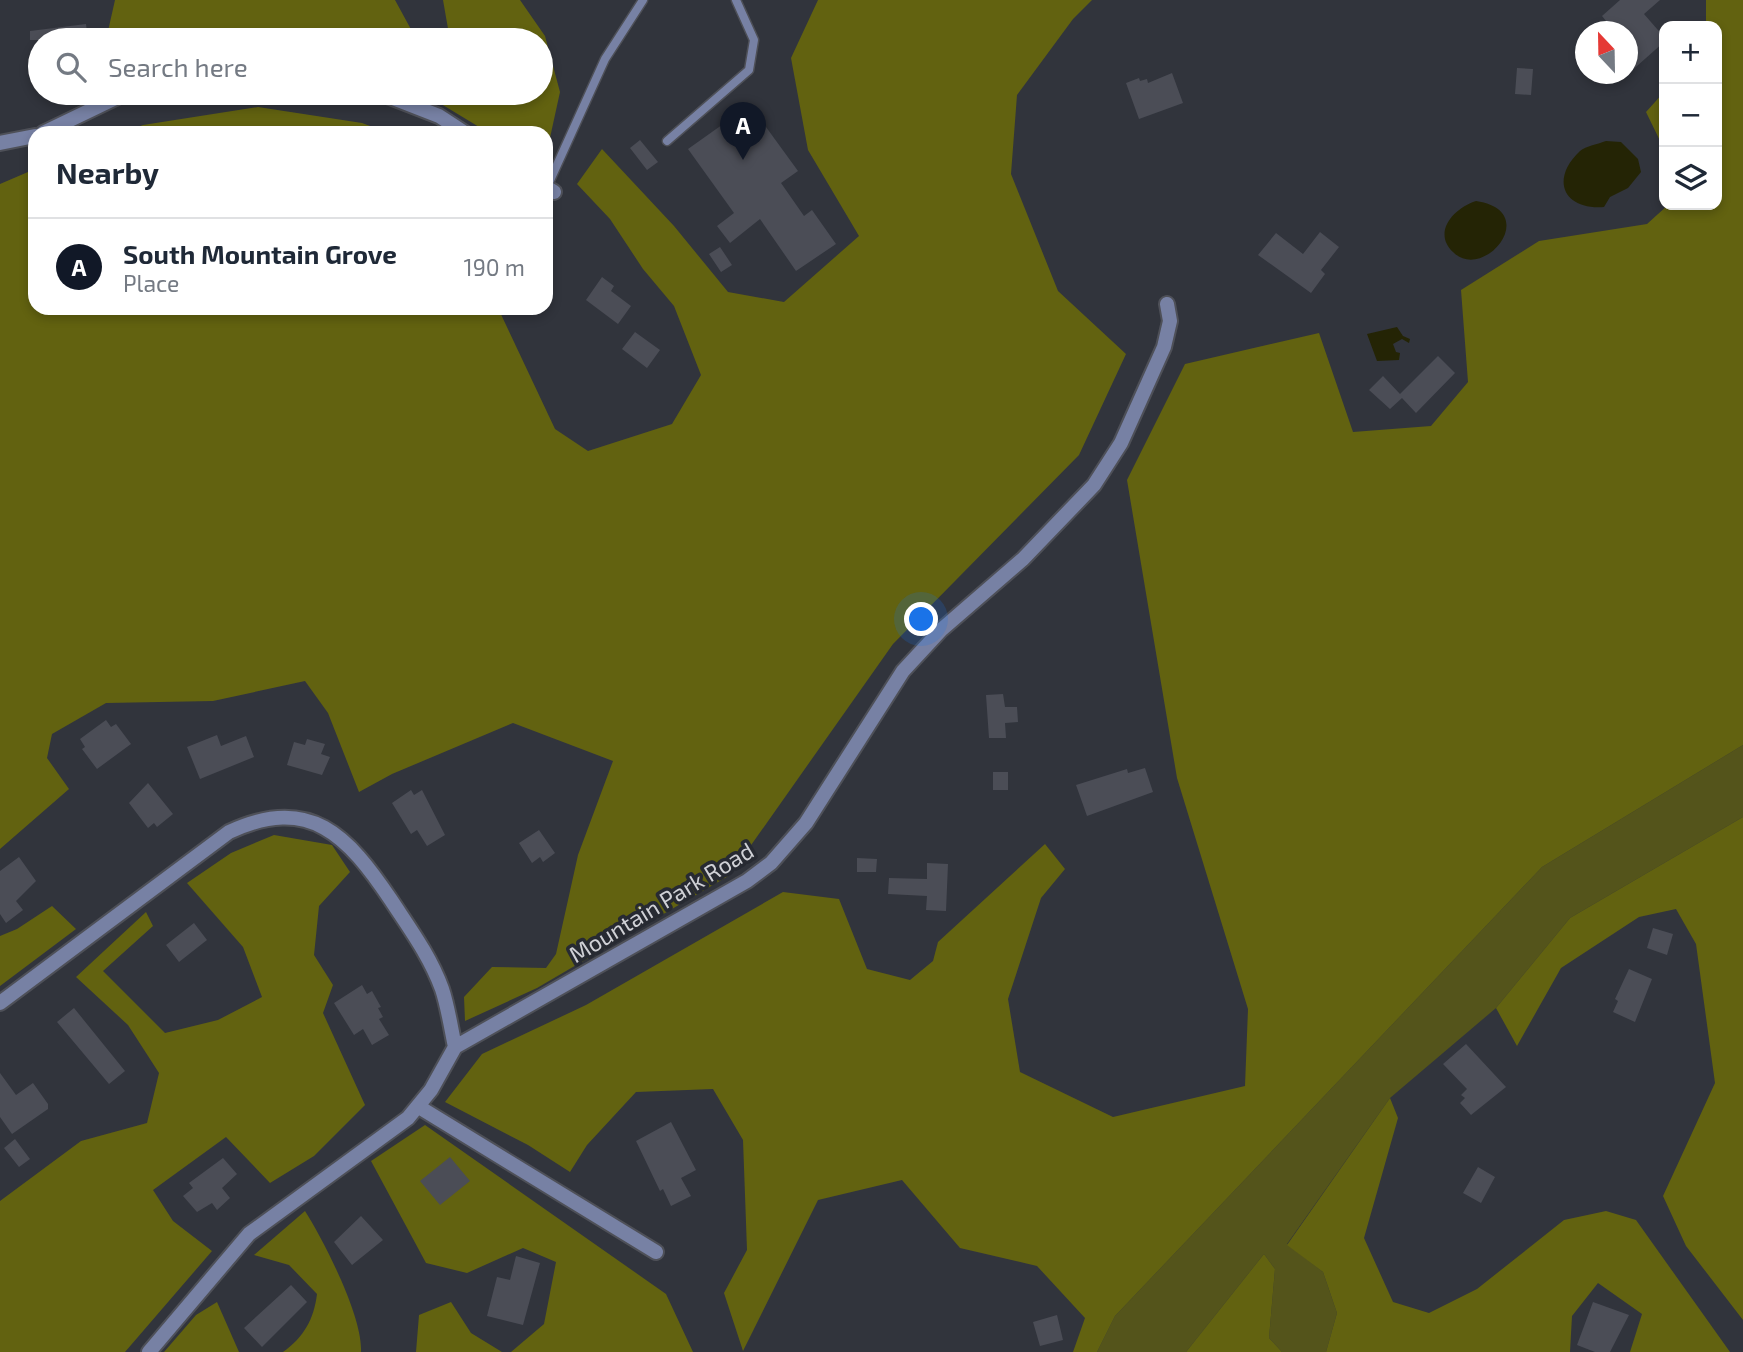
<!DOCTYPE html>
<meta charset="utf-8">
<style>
:root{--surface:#fff;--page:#f2f2f3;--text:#1f2937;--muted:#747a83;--line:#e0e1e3;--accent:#111827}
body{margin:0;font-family:"Exo 2",sans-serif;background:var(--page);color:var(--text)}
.controls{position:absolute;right:21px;top:21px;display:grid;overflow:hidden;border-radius:14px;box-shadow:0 4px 10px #0003}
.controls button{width:63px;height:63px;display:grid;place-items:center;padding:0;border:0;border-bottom:2px solid var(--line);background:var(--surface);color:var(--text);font:35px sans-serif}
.compass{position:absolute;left:1575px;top:21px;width:63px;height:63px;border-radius:50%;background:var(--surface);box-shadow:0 4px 10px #0003;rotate:338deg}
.you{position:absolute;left:922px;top:620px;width:24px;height:24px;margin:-18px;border:5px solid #fff;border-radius:50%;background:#1a73e8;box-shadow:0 0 0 10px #1a73e833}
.badge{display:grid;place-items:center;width:46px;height:46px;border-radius:50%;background:var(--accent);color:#fff;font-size:23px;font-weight:700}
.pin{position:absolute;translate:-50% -58px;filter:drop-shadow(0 2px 4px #0008)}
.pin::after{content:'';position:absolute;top:37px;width:24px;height:21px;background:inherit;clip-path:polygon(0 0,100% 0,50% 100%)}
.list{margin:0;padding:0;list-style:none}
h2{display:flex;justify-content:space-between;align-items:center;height:91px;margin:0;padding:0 28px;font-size:30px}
h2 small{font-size:23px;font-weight:400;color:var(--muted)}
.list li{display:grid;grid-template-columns:46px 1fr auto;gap:21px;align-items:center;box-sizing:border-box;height:98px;padding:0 28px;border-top:2px solid var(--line)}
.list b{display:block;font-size:26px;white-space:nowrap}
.list p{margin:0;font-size:23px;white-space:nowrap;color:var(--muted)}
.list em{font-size:23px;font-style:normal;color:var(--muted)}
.icon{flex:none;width:38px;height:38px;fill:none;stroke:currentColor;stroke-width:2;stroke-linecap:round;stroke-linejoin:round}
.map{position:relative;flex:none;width:1743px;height:1352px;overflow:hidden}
.search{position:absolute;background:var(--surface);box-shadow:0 4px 10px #0003;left:28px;top:28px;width:525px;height:77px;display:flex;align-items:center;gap:18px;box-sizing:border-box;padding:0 24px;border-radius:38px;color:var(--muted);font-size:26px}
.panel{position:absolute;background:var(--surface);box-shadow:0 4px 10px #0003;left:28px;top:126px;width:525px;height:189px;border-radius:21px}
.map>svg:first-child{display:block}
.green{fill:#54541b}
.forest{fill:#626210}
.water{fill:#242405}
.building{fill:#4b4d56}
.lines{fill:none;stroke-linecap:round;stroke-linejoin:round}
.lane-casing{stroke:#4e5058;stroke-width:11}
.street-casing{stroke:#4e5058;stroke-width:18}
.lane{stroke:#7781a4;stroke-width:8}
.street{stroke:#7781a4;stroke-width:14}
.labels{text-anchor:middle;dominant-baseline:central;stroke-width:7;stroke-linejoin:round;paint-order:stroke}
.street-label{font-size:23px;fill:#d0d1d6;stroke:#272a32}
</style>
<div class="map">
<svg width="1743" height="1352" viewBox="0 0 1743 1352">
<rect width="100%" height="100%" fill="#31343c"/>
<path class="green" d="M1743 745V817L1570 918 1496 1008 1390 1098 1287 1244 1323 1272 1337 1313 1326 1352H1282L1269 1338 1275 1269 1264 1254 1186 1352H1097L1115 1316 1542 867Z"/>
<path class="forest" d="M115 0H395L413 33 406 40H106Z
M443 0H520L545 36 560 92 546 156V133H489L423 93H541V40H450Z
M818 0H1092L1073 19 1017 95 1011 174 1058 291 1126 354 1079 455 893 644 730 875 537 988 465 1021 464 997 492 967 546 968 556 954 578 855 613 761 513 723 392 774 359 792 328 713 305 681 213 701 106 703 52 734 47 758 69 789 0 849V184L35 169V308H498L555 429 588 451 672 424 701 375 674 306 643 269 610 219 577 184 602 149 674 226 728 292 784 302 859 236 808 150 791 58Z
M1706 0H1743V745L1542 867 1115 1316 1097 1352H1073L1085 1318 1037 1266 960 1248 902 1180 818 1200 743 1351 724 1293 747 1250 743 1140 713 1089 636 1092 587 1145 570 1172 528 1145 445 1102 482 1054 586 1005 783 892 839 899 867 969 910 980 933 961 938 942 1045 844 1065 869 1041 898 1008 999 1020 1072 1113 1117 1245 1086 1248 1009 1177 778 1127 480 1185 364 1319 333 1353 432 1431 426 1468 382 1461 290 1539 241 1647 224 1668 205H1717V26H1706Z
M1664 92V149L1646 112Z
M258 107 362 123 389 133H122L143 125Z
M1743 817V1320L1686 1246 1663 1196 1715 1083 1696 944 1676 909 1639 917 1561 968 1517 1046 1496 1008 1570 918Z
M274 835 332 845 350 872 319 906 314 955 333 985 323 1013 365 1105 314 1156 270 1183 226 1137 153 1190 173 1221 212 1251 125 1352H0V1201L81 1141 147 1123 159 1073 128 1025 76 977 146 912 153 926 103 971 165 1033 218 1020 262 997 243 947 187 883 231 853Z
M52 906 76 929 0 986V936L17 929Z
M1390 1098 1398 1118 1364 1238 1393 1302 1429 1313 1477 1289 1564 1220 1606 1211 1636 1220 1730 1352H1630L1642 1314 1598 1283 1572 1316 1570 1352H1326L1337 1313 1323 1272 1287 1245Z
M425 1125 666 1294 693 1352H511L544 1324 556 1262 523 1248 467 1273 426 1263 371 1161Z
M305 1211C324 1241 363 1317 361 1352H283C304 1337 314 1319 317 1294L289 1265 254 1255Z
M1264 1254 1275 1269 1269 1338 1282 1352H1186Z
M217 1302 239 1352H164L196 1315Z
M451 1302 471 1333 502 1352H416L419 1315Z"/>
<path class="water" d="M1606 141 1621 142 1638 159 1641 172 1628 188 1610 197 1604 207C1563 210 1550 179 1580 151 1586 146 1598 144 1606 141Z
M1476 201C1543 211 1483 283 1453 252 1432 232 1454 208 1476 201Z
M1397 327 1403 336 1410 339 1409 343 1402 339 1393 344 1396 352 1400 353 1399 360 1377 361 1367 334Z"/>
<path class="building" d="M1620 0H1660L1644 14 1664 37V42L1628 74V32H1615L1602 16Z
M86 24 88 40H30V31Z
M1517 68 1533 69 1531 95 1515 94Z
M1172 73 1183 103 1139 119 1126 83 1139 78 1140 81 1147 79 1148 83Z
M750 105 798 171 781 183 804 216 812 210 836 244 796 271 760 219 730 243 717 226 734 213 688 149Z
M640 140 658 162 647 170 630 148Z
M1320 232 1339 247 1321 270 1325 274 1311 293 1258 255 1276 233 1303 254Z
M720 247 732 265 721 272 709 254Z
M602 277 614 286 611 291 631 306 618 324 586 300Z
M635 332 660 350 647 368 622 349Z
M1438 356 1455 373 1416 413 1402 398 1390 409 1369 390 1383 376 1400 394Z
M1003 694 1005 707H1017L1018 722 1005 723 1006 738H989L986 695Z
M106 720 111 727 116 724 131 744 97 769 82 749 85 747 80 739Z
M217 735 221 746 246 736 254 757 200 779 187 747Z
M307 739 325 744 321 754 330 757 322 775 287 765 294 742 305 745Z
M1145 768 1153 792 1087 816 1076 785 1127 769 1128 773Z
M993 772H1008V790H993Z
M148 783 173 814 157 827 154 823 148 828 129 803Z
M411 790 414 795 422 790 445 835 427 846 417 830 411 834 392 803Z
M539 830 555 853 543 862 540 857 532 863 519 843Z
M19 857 36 881 16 901 23 910 6 923 0 914V871Z
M857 858 877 859 876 872H857Z
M927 863 948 864 946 911 926 910 927 896 888 894 889 878 927 879Z
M194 923 207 940 179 962 166 945Z
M1653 928 1673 934 1667 955 1647 948Z
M1629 969 1652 979 1635 1022 1613 1012 1618 1001 1615 999Z
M362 985 367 994 372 991 381 1007 378 1008 383 1017 379 1019 389 1035 372 1045 363 1029 354 1035 334 1003Z
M74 1008 125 1071 109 1084 57 1022Z
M1466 1044 1506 1087 1471 1115 1460 1103 1465 1098 1461 1095 1467 1089 1443 1064Z
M0 1073 16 1095 33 1083 48 1104V1109L12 1134 0 1117Z
M671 1122 696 1170 681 1178 691 1196 671 1206 663 1189 660 1191 636 1141Z
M15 1139 30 1159 19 1167 4 1148Z
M450 1157 470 1181 440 1205 420 1181Z
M223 1158 237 1174 222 1188 230 1198 217 1210 212 1203 197 1212 183 1196 193 1188 189 1183Z
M1478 1167 1495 1177 1481 1203 1463 1193Z
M361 1216 383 1240 352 1265 334 1242Z
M516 1256 540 1263 523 1325 487 1316 497 1277 510 1280Z
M291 1285 307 1302 262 1347 244 1328Z
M1593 1302 1629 1315 1610 1352H1595L1577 1345Z
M1057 1315 1063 1340 1040 1346 1033 1322Z"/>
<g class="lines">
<defs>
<path id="lane" d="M667 141 749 70 754 40 736 0
M547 187 605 59 643 0"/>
<path id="street" d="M380 93 439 116 465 133
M43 133 126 93
M0 143 35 136
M546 187 554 192
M0 1003 229 832C310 794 348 836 391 900 410 929 430 956 442 989 448 1007 451 1028 455 1047
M419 1107 656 1252
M149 1352 249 1234 408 1118 431 1090 455 1047 747 881 771 863 806 823 903 671 941 630 1023 559 1094 485 1121 443 1164 347 1170 321 1167 304"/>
</defs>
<use href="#lane" class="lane-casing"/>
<use href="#street" class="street-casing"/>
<use href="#lane" class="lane"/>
<use href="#street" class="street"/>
</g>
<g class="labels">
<g class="street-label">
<text transform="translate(661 902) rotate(-31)">Mountain Park Road</text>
</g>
</g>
</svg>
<div class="controls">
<button>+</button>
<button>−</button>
<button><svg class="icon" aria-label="layers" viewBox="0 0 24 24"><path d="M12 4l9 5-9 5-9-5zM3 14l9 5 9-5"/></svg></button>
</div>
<svg class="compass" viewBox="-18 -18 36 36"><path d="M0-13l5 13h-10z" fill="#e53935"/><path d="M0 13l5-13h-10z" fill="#747a83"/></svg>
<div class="you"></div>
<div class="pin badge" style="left:743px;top:160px">A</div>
<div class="search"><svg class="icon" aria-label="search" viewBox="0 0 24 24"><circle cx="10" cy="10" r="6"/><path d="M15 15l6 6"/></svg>Search here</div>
<section class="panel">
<h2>Nearby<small></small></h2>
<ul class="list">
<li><span class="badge">A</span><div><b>South Mountain Grove</b><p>Place</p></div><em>190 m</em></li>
</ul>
</section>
</div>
